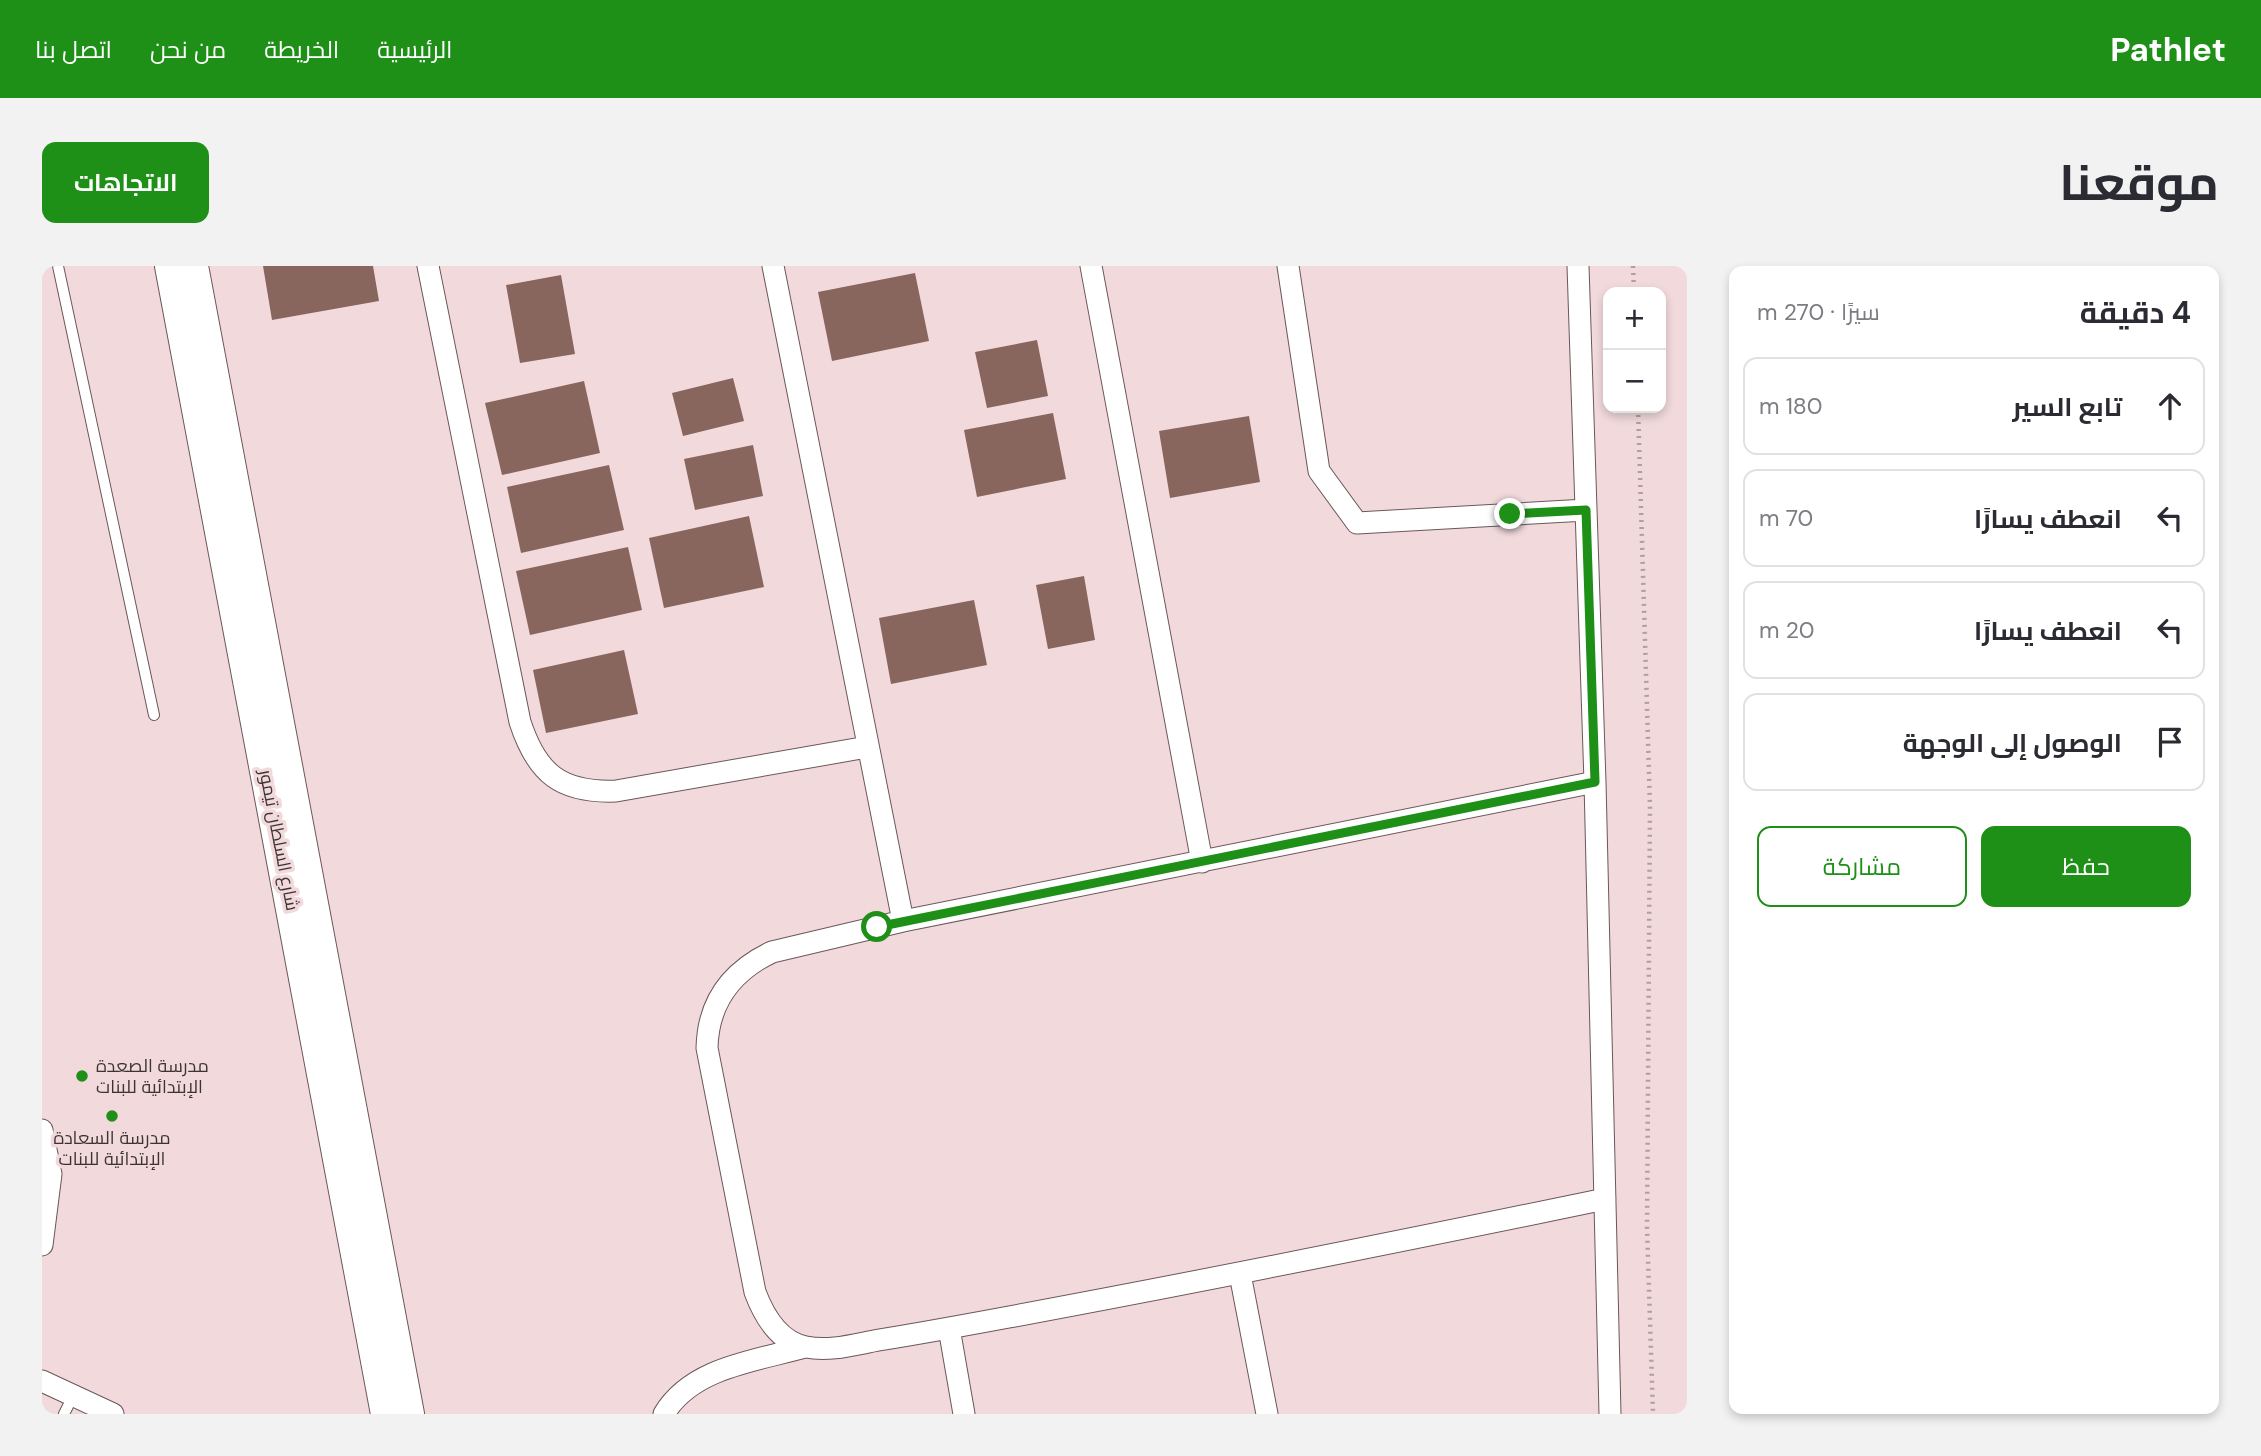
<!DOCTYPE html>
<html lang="ar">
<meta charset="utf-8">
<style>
:root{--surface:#fff;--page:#f2f2f3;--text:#2b2b33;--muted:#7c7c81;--line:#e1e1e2;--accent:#1e8f17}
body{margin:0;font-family:"DM Sans",Cairo,sans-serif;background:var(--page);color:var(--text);direction:rtl}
.controls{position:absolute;right:21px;top:21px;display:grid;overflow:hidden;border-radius:14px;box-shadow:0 4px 10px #0003}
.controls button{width:63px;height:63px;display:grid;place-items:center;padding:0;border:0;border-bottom:2px solid var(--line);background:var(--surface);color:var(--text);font:35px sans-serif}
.stop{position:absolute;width:21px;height:21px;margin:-16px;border:5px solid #1e8f17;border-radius:50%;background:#fff}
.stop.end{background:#1e8f17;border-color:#fff;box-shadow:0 2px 7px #0008}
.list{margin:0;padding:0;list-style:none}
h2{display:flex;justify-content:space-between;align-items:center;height:91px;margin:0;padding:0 28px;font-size:30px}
h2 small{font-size:23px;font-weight:400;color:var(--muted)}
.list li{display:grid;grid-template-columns:46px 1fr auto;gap:21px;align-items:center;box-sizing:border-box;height:98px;margin:0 14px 14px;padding:0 14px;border:2px solid var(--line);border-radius:14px}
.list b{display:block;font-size:26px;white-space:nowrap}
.list em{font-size:23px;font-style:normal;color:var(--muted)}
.actions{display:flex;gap:14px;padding:21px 28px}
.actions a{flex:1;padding:16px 0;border:2px solid var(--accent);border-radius:14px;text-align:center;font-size:24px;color:var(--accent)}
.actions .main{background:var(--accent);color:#fff}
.icon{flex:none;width:38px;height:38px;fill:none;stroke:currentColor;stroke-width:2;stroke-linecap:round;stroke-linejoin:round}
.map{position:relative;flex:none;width:1645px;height:1148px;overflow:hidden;direction:ltr;border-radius:14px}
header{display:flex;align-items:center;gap:42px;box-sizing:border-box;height:98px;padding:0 35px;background:var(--accent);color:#fff}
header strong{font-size:33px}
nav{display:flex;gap:38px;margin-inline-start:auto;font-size:24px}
.intro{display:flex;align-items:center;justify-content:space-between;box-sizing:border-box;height:168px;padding:0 42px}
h1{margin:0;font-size:49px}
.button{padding:18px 32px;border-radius:14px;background:var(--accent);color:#fff;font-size:24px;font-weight:700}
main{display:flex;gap:42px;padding:0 42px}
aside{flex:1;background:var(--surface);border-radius:14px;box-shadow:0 4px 10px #0003}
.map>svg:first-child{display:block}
.building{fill:#89665d}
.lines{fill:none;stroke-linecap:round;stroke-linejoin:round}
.lane-casing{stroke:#6c575a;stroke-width:12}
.street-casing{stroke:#6c575a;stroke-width:23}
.secondary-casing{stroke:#6c575a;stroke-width:32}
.path{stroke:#b19ea0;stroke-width:4.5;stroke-dasharray:2 5;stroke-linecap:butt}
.lane{stroke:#fff;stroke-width:10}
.street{stroke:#fff;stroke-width:21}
.secondary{stroke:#fff;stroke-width:30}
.route{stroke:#1e8f17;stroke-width:9}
.poi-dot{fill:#1e8f17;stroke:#f1d9dc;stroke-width:2.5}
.labels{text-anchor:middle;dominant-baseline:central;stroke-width:7;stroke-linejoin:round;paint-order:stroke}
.street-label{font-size:18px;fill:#3c3334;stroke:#f1d9dc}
.poi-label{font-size:18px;fill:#3c3334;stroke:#f1d9dc;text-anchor:start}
</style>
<header>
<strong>Pathlet</strong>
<nav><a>الرئيسية</a><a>الخريطة</a><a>من نحن</a><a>اتصل بنا</a></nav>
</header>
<div class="intro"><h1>موقعنا</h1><a class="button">الاتجاهات</a></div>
<main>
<aside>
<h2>4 دقيقة<small>سيرًا · 270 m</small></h2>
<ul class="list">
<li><svg class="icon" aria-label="ahead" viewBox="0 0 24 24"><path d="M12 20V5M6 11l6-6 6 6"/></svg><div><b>تابع السير</b></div><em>180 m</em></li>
<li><svg class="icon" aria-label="left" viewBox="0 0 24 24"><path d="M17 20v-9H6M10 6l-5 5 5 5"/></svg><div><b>انعطف يسارًا</b></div><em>70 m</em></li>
<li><svg class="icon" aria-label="left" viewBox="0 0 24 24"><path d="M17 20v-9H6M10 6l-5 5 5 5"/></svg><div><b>انعطف يسارًا</b></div><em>20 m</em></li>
<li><svg class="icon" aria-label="arrive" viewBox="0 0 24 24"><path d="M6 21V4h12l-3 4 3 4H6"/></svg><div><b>الوصول إلى الوجهة</b></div></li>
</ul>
<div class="actions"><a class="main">حفظ</a><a>مشاركة</a></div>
</aside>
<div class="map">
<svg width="1645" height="1148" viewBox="0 0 1645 1148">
<rect width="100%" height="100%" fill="#f1d9dc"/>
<path class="building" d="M221 0H331L337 35 230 54Z
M873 7 887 75 790 95 776 26Z
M519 9 533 88 478 97 464 19Z
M995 74 1006 130 945 142 933 86Z
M691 112 702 155 641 170 630 127Z
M542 115 558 187 460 209 443 137Z
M1011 147 1024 213 935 231 922 164Z
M1207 150 1218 216 1128 232 1117 165Z
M711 179 721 230 653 244 642 193Z
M567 199 582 264 479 287 465 221Z
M707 250 722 321 622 342 607 272Z
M586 281 600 344 488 369 474 305Z
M1042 310 1053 374 1006 383 994 319Z
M932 334 945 399 849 418 837 352Z
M582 384 596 448 504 467 491 404Z"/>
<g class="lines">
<defs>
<path id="lane" d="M16 0 112 449
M22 1148 31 1130"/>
<path id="street" d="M386 0 478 456C495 508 519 527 574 525L825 481
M731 0 861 655
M1049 0 1160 596
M1246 0 1277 205 1315 257 1544 244
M1536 0 1553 516 1568 1148
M1553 516 861 655 730 686C690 705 666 736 665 782L713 1026C722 1050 737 1076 764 1081 788 1086 814 1078 837 1074 881 1067 924 1059 967 1051 1166 1014 1365 974 1563 933
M0 864 9 908 0 979
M1198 1008 1225 1148
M907 1062 922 1148
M0 1115 71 1148
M622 1148C650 1101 714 1095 763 1081"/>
<path id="secondary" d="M128 0 344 1148
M151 0 367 1148"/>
</defs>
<use href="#lane" class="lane-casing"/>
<use href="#street" class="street-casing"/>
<use href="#secondary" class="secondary-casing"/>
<path class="path" d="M1591 0 1592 26
M1596 142 1608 540 1605 961 1611 1148"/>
<use href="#lane" class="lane"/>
<use href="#street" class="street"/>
<use href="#secondary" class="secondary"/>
</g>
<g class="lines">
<path class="route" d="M835 661 1553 516 1544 244 1468 248"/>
</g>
<g class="poi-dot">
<circle cx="40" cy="810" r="7"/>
<circle cx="70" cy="850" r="7"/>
</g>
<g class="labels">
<g class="street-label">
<text transform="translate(237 574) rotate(79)">شارع السلطان تيمور</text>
</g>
<g class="poi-label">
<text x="54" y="800">مدرسة الصعدة<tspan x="54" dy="21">الإبتدائية للبنات</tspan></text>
<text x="70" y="872" text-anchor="middle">مدرسة السعادة<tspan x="70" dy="21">الإبتدائية للبنات</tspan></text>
</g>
</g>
</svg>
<div class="controls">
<button>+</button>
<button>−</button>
</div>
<div class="stop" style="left:835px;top:661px"></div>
<div class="stop end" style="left:1468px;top:248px"></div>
</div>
</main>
